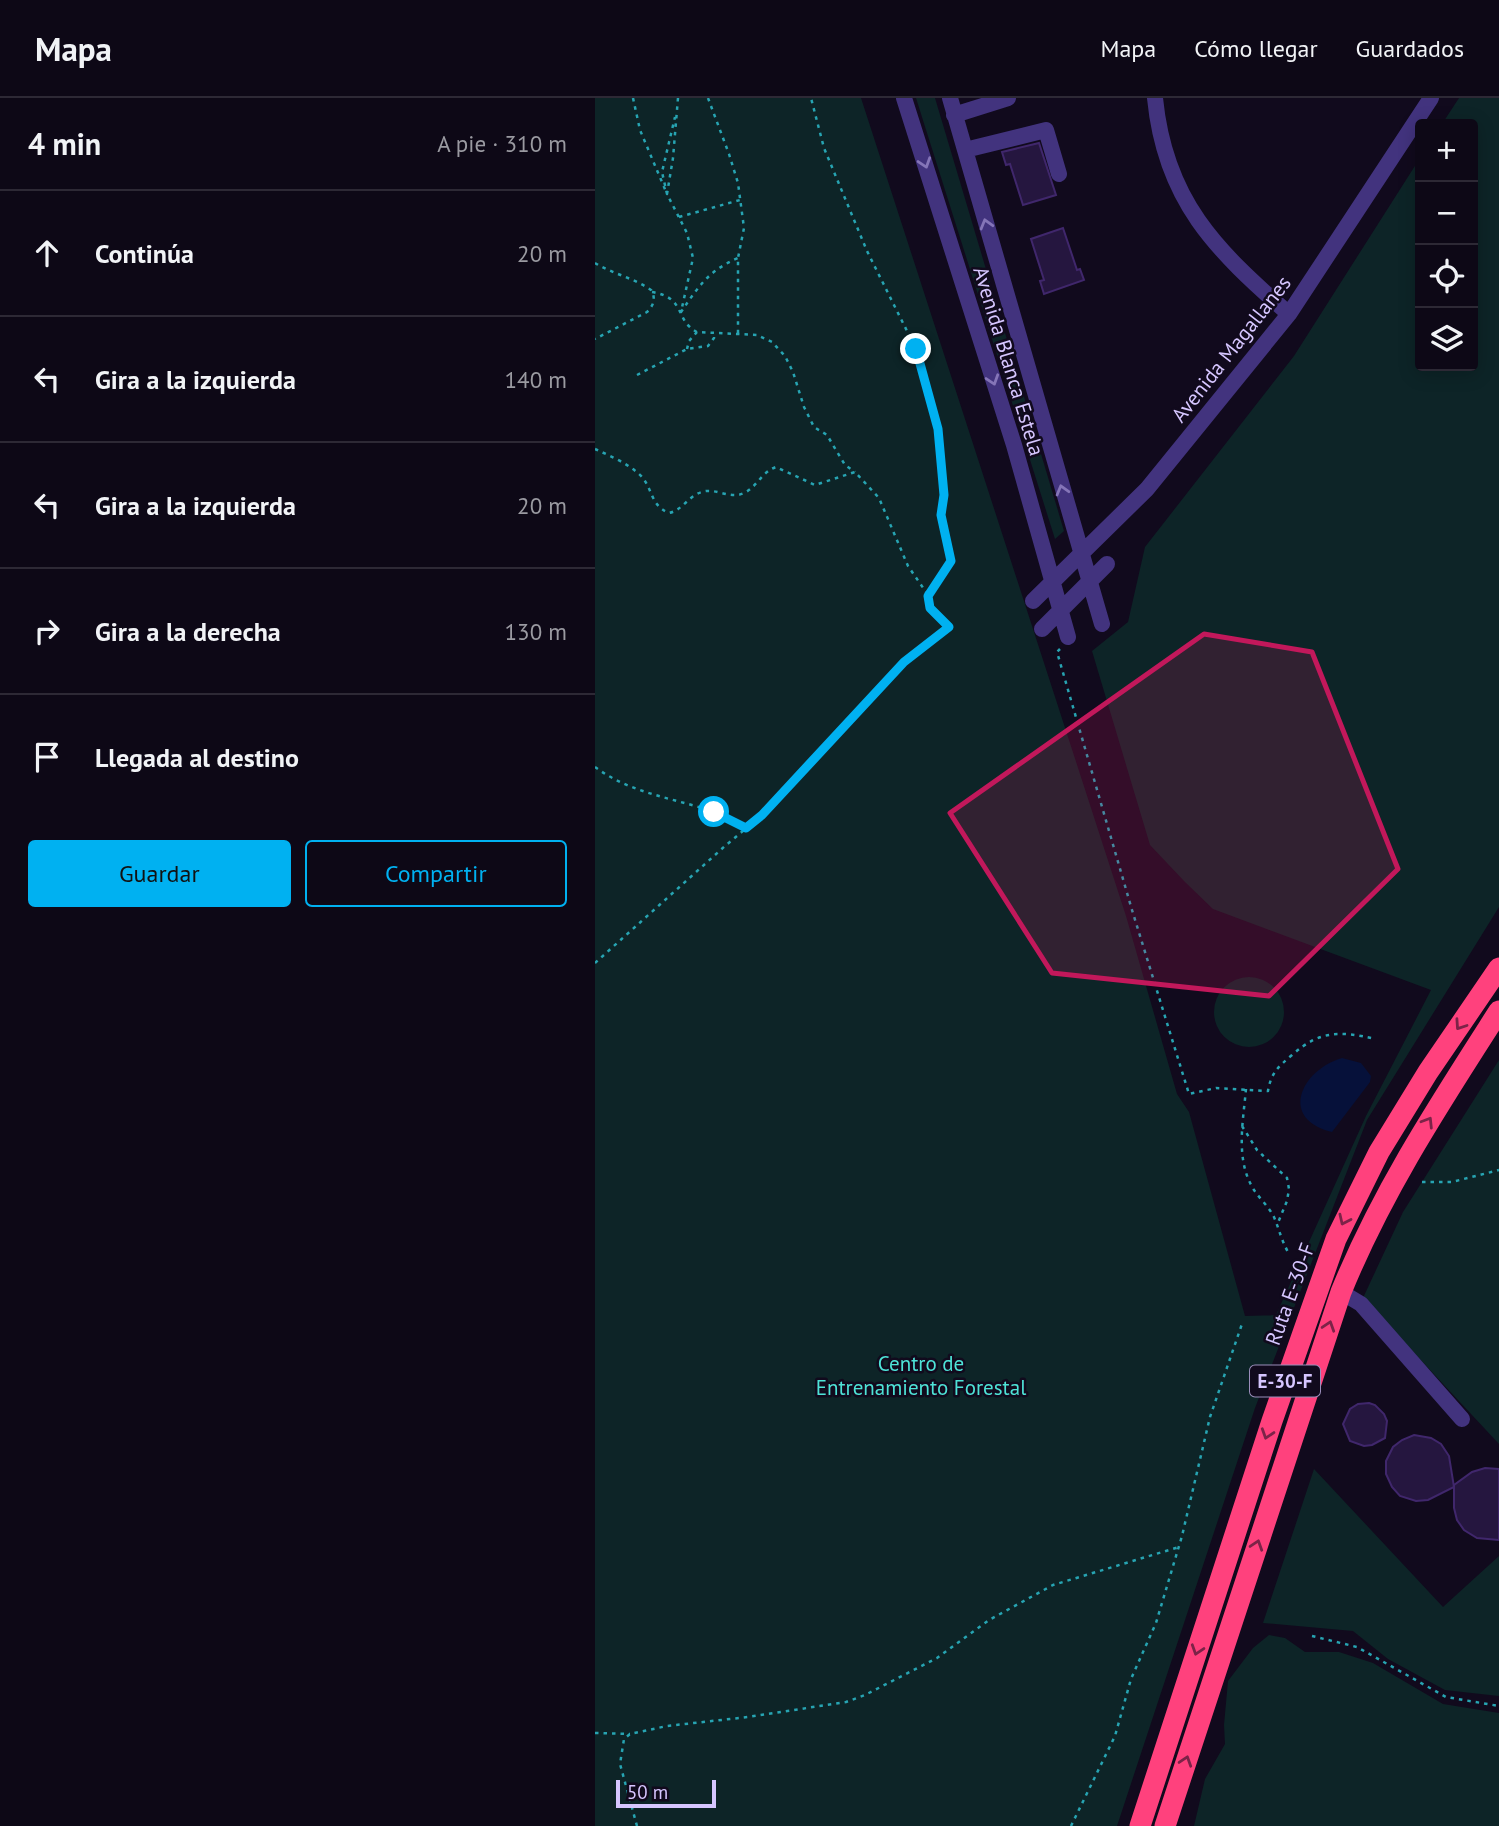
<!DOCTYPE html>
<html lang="es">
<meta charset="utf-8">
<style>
:root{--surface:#0d0816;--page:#16111f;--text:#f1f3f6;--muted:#9a9aa1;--line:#2d2935;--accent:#00b1f1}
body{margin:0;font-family:"PT Sans",sans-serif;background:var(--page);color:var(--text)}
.controls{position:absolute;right:21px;top:21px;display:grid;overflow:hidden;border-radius:7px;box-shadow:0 4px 18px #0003}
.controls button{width:63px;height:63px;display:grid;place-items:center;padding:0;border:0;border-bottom:2px solid var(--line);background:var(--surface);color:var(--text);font:35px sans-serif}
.scale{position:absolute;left:21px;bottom:18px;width:100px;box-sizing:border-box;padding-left:7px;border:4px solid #d6c6ff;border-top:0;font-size:19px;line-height:24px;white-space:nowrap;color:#d6c6ff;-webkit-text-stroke:5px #110a1d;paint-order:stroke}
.stop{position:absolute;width:21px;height:21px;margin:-16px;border:5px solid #00b1f1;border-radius:50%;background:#fff}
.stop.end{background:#00b1f1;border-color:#fff;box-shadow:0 2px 7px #0008}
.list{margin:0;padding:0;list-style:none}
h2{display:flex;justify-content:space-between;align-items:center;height:91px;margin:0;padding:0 28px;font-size:30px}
h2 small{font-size:23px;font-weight:400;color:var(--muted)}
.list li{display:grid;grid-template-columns:46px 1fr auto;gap:21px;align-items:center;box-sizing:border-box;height:126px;padding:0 28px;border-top:2px solid var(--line)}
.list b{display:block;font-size:26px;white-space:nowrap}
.list em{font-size:23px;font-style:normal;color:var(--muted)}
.actions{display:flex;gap:14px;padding:21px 28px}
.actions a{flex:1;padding:16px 0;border:2px solid var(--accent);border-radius:7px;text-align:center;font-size:24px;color:var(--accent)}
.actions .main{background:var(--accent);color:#111}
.icon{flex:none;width:38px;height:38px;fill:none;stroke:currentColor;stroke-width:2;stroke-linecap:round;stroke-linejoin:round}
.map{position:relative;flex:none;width:904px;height:1728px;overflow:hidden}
header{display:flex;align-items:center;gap:42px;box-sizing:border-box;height:98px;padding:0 35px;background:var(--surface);border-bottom:2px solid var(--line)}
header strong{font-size:33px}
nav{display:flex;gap:38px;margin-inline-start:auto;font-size:24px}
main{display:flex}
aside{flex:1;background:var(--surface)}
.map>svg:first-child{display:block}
.green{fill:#0d2427}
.water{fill:#06113a}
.building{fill:#25163f;stroke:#40276c;stroke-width:2}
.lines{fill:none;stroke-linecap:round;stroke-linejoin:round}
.path{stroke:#27a4b2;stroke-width:2.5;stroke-dasharray:3.5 5;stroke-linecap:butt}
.minor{stroke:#42337e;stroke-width:16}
.highway{stroke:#ff417d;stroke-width:21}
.oneway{stroke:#8575b8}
.oneway2{stroke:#7c2348}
.route{stroke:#00b1f1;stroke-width:9}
.marked{fill:#c2185b;fill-opacity:0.2;stroke:#c2185b;stroke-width:5;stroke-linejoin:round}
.labels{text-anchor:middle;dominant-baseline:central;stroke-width:5;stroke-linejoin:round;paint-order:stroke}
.shield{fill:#110a1d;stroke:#9b8ebb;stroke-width:2}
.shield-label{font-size:19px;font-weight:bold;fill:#d6c6ff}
.street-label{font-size:21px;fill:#d6c6ff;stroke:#110a1d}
.park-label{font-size:21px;fill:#4ee3d7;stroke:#110a1d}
</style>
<header>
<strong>Mapa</strong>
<nav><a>Mapa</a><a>Cómo llegar</a><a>Guardados</a></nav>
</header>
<main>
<aside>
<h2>4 min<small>A pie · 310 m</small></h2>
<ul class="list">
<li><svg class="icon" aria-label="ahead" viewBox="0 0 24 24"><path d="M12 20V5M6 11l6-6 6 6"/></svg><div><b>Continúa</b></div><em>20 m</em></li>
<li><svg class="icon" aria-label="left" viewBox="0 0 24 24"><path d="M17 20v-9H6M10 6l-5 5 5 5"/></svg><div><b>Gira a la izquierda</b></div><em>140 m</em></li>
<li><svg class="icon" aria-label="left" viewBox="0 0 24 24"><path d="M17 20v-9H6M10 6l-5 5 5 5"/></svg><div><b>Gira a la izquierda</b></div><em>20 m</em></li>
<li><svg class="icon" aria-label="right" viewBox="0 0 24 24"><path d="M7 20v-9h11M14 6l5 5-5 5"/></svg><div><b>Gira a la derecha</b></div><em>130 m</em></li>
<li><svg class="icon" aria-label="arrive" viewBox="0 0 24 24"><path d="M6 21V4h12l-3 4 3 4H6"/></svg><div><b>Llegada al destino</b></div></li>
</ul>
<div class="actions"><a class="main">Guardar</a><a>Compartir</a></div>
</aside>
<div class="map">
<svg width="904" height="1728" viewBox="0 0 904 1728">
<rect width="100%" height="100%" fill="#110a1d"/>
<path class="green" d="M0 0H266L531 818 582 996 594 1014 650 1218 681 1217 771 1018 836 892 618 811 590 784 555 747 497 553 533 524 550 449 699 258 825 60V268H878V26H847L864 0H904V809L772 1022 660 1310 522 1728H0Z
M321 0H340L469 433 460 441Z
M619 914a35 35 0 1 1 70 0a35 35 0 1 1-70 0Z
M904 962V1346L768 1200 808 1114Z
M719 1371 848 1509 904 1458V1598L850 1592 793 1561 758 1533 668 1525Z
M674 1537 690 1540 710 1554H744L778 1565 848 1606 904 1615V1728H599L610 1681 630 1646 629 1627 633 1583 658 1550Z"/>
<path class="water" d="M747 960 766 965 776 978 775 984 737 1034C683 1021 706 972 747 960Z"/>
<path class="building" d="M444 45 461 97 428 107 415 66 411 67 407 54Z
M468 130 482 172 485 171 489 182 449 196 445 183 449 182 436 141Z
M774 1305 780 1307 789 1316 792 1323 790 1340 777 1347 769 1348 755 1343 748 1326 755 1311 763 1306Z
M819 1337 836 1340 846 1346 854 1358 859 1389 833 1402 821 1403 805 1398 797 1389 791 1376V1363L798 1349 807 1342Z
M890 1370 904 1371V1442L882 1440 869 1432 862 1422 859 1410V1387L877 1374Z"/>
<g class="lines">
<path class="path" d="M38 0 45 32 72 96 67 74 80 19
M83 0 78 60 72 96 92 135 98 160 86 214C104 188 113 173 143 160
M113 0 134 56 143 85 149 130 143 160V235
M84 119 145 102
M0 165C18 176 39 180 56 192 61 200 59 207 52 214L0 241
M57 194C92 200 79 222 102 234L162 237 177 244 190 258 198 274 209 309 219 329 232 337 250 367 260 374
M92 251 94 243 102 234
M42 277 92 251 113 248 119 240V235
M0 351C15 358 32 365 44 376 58 388 54 407 74 415 88 412 93 398 107 394 121 389 136 403 151 394 163 387 167 374 181 369L220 387 260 374 284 400 313 468 333 497
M465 551 462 554 537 812 594 996 621 990 673 993C676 975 683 969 697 957 725 932 745 933 781 941
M0 669C35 695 77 700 117 713 129 717 140 724 151 730
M0 865 130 748 167 717 309 564 349 535 354 529 335 510 333 498 356 463 346 417 349 397 343 331 321 251 272 153 229 50 216 0
M651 991C648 1025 640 1062 659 1092 665 1101 674 1109 679 1119 684 1131 686 1141 693 1154
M647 1028 662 1052 692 1080 694 1091 692 1103 682 1127
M827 1084H857L904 1072
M717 1538 762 1549 851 1599 904 1608
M0 1635 35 1636
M42 1728 25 1666 29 1641 35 1636 72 1628 153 1619 251 1604 270 1597 342 1560 394 1522 458 1487 584 1449
M476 1728 520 1638 536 1581 561 1525 587 1438 615 1319 648 1223"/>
<path class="minor" d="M309 0 419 347 473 539
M355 0 507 526
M560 0C570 103 621 152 694 216
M359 17 413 0
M370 52 451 32 464 76
M438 503 552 391 694 216 836 0
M447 531 512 466
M746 1194 766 1206 867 1321"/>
<path class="highway" d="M545 1728 677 1323 741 1141 784 1054 833 974 904 870
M570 1728 746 1194C787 1093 845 1005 904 913"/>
</g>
<defs><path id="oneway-chevron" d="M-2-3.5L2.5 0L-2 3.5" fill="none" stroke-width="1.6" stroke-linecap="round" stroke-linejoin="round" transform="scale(1.75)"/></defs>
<g class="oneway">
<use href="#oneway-chevron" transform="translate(330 65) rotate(72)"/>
<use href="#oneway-chevron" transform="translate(391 126) rotate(-106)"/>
<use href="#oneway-chevron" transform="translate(398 282) rotate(72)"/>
<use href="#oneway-chevron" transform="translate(467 392) rotate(-106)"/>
</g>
<g class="oneway2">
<use href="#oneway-chevron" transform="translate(865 927) rotate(124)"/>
<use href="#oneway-chevron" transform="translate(833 1024) rotate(-58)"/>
<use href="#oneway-chevron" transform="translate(749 1122) rotate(115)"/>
<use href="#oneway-chevron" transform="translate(734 1228) rotate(-72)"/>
<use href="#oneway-chevron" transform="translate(672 1336) rotate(108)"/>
<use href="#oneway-chevron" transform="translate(662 1447) rotate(-72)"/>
<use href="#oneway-chevron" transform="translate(602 1552) rotate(108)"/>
<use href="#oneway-chevron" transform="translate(591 1663) rotate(-72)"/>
</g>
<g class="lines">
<path class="route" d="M119 714 151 730 167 717 309 564 354 529 335 510 333 498 356 463 346 417 349 397 343 331 321 251"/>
</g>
<path class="marked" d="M609 536 717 554 803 771 674 898 457 875 355 715Z"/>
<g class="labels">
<rect class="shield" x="655" y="1267.5" width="70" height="31" rx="5"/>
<g class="shield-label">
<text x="690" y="1283">E-30-F</text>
</g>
<g class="street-label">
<text transform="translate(636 251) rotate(-52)">Avenida Magallanes</text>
<text transform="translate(414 263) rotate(73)">Avenida Blanca Estela</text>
<text transform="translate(695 1196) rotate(-70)">Ruta E-30-F</text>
</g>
<g class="park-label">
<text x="326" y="1265">Centro de<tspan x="326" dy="24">Entrenamiento Forestal</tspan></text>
</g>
</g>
</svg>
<div class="controls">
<button>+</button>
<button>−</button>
<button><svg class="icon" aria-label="locate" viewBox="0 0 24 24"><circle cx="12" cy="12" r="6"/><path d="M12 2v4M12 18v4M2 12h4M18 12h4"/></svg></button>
<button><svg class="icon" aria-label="layers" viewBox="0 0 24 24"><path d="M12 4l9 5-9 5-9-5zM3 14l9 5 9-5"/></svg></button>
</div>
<div class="scale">50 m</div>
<div class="stop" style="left:119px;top:714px"></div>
<div class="stop end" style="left:321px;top:251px"></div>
</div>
</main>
